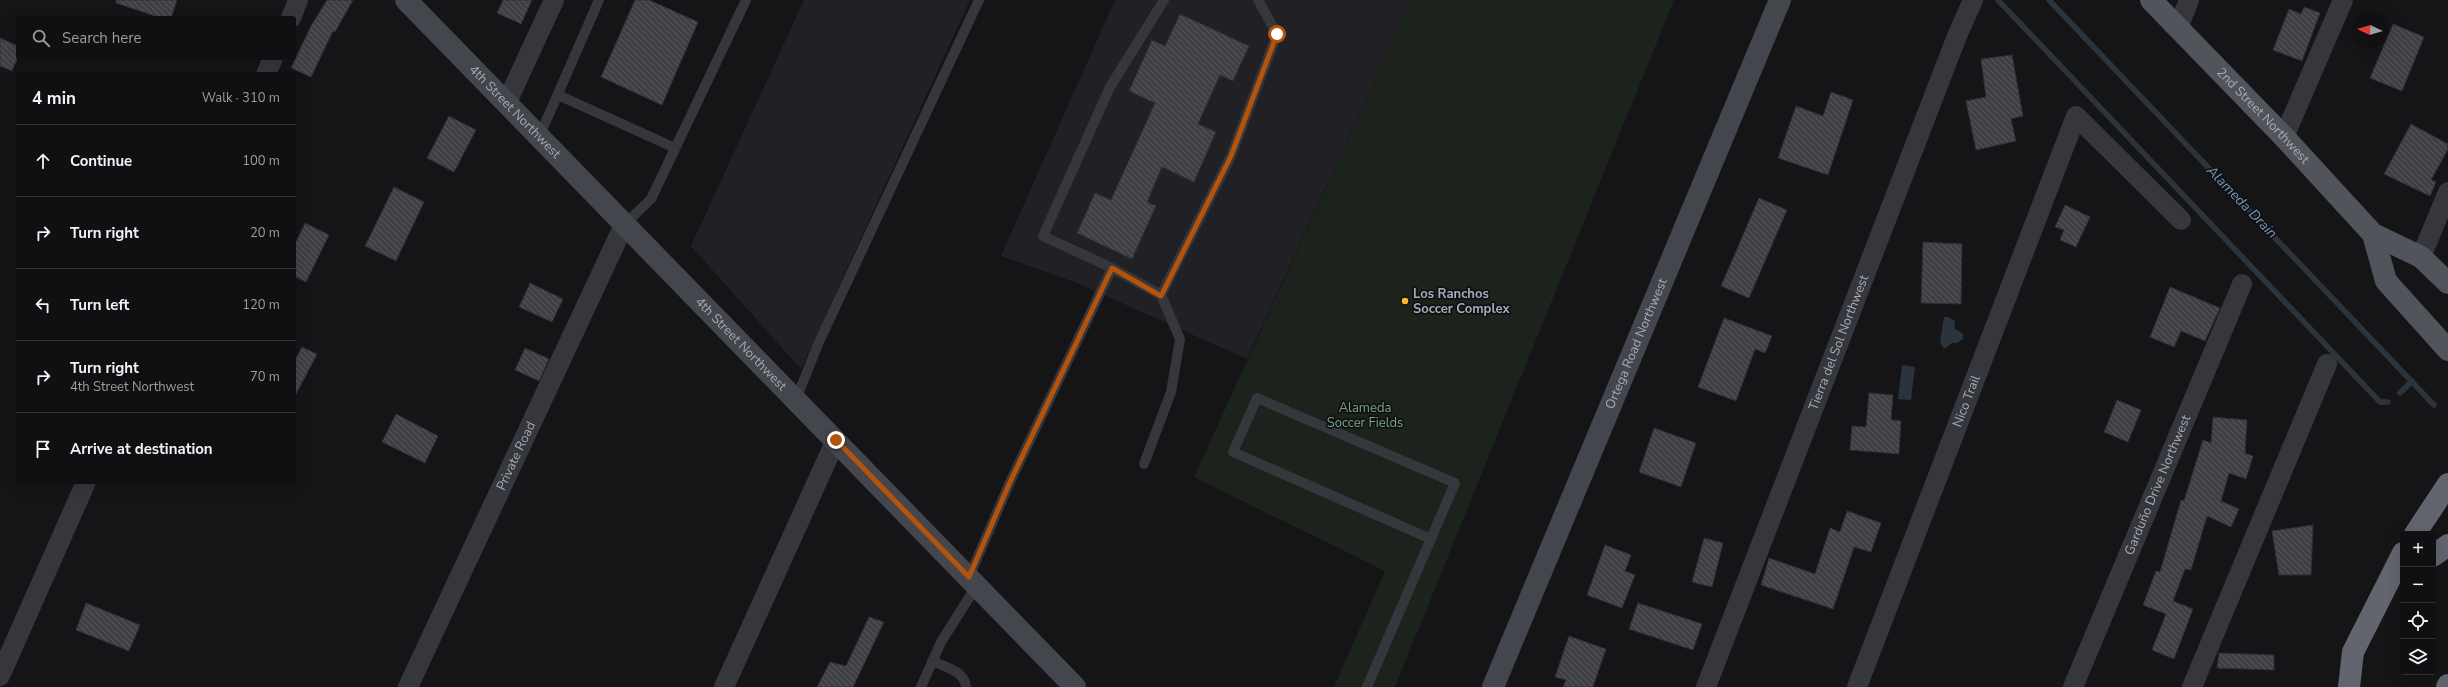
<!DOCTYPE html>
<meta charset="utf-8">
<style>
:root{--surface:#101012;--page:#19191b;--text:#f1f3f6;--muted:#9c9d9f;--line:#303032}
body{margin:0;font-family:"Nunito Sans",sans-serif;background:var(--page);color:var(--text)}
.controls{position:absolute;right:12px;bottom:12px;display:grid;overflow:hidden;border-radius:4px;box-shadow:0 4px 16px #0002}
.controls button{width:36px;height:36px;display:grid;place-items:center;padding:0;border:0;border-bottom:1px solid var(--line);background:var(--surface);color:var(--text);font:20px sans-serif}
.compass{position:absolute;left:2352px;top:12px;width:36px;height:36px;border-radius:50%;background:var(--surface);box-shadow:0 4px 16px #0002;rotate:274deg}
.stop{position:absolute;width:12px;height:12px;margin:-9px;border:3px solid #b45309;border-radius:50%;background:#fff}
.stop.end{background:#b45309;border-color:#fff;box-shadow:0 1px 4px #0008}
.list{margin:0;padding:0;list-style:none}
h2{display:flex;justify-content:space-between;align-items:center;height:52px;margin:0;padding:0 16px;font-size:17px}
h2 small{font-size:13px;font-weight:400;color:var(--muted)}
.list li{display:grid;grid-template-columns:26px 1fr auto;gap:12px;align-items:center;box-sizing:border-box;height:72px;padding:0 16px;border-top:1px solid var(--line)}
.list b{display:block;font-size:15px;white-space:nowrap}
.list p{margin:0;font-size:13px;white-space:nowrap;color:var(--muted)}
.list em{font-size:13px;font-style:normal;color:var(--muted)}
.icon{flex:none;width:22px;height:22px;fill:none;stroke:currentColor;stroke-width:2;stroke-linecap:round;stroke-linejoin:round}
.map{position:relative;flex:none;width:2448px;height:687px;overflow:hidden}
.search{position:absolute;background:var(--surface);box-shadow:0 4px 16px #0002;left:16px;top:16px;width:280px;height:44px;display:flex;align-items:center;gap:10px;box-sizing:border-box;padding:0 14px;border-radius:4px;color:var(--muted);font-size:15px}
.panel{position:absolute;background:var(--surface);box-shadow:0 4px 16px #0002;left:16px;top:72px;width:280px;height:412px;border-radius:4px}
.map>svg:first-child{display:block}
.built{fill:#212125}
.green{fill:#1b231c}
.water{fill:#2b343c}
.lines{fill:none;stroke-linecap:round;stroke-linejoin:round}
.stream{stroke:#2b343c;stroke-width:5.5}
.building{fill:url(#building-back-hatch);stroke:#2f2f34}
.lane{stroke:#36373d;stroke-width:10}
.street{stroke:#36373d;stroke-width:20}
.secondary{stroke:#44464d;stroke-width:22}
.primary{stroke:#52545c;stroke-width:22}
.highway{stroke:#62656e;stroke-width:22}
.route{stroke:#b45309;stroke-width:5}
.poi-dot{fill:#fdb928;stroke:#101013;stroke-width:1.5}
.labels{text-anchor:middle;dominant-baseline:central;stroke-width:3.5;stroke-linejoin:round;paint-order:stroke}
.street-label{font-size:13px;fill:#a6acb8;stroke:#101013}
.poi-label{font-size:13px;font-weight:bold;fill:#a6acb8;stroke:#101013;text-anchor:start}
.park-label{font-size:13px;fill:#7ca57f;stroke:#101013}
.water-label{font-size:14px;font-style:italic;fill:#7b99b6;stroke:#101013}
</style>
<div class="map">
<svg width="2448" height="687" viewBox="0 0 2448 687">
<defs>
<pattern id="building-back-hatch" width="6" height="6" patternUnits="userSpaceOnUse"><rect width="6" height="6" fill="#3f4045"/><path d="M-1 5l2 2M0 0l6 6M5-1l2 2" fill="none" stroke="#58595e"/></pattern>
</defs>
<rect width="100%" height="100%" fill="#151518"/>
<path class="built" d="M804 0H970L801 369 691 246Z
M1115 0H1409L1403 14 1405 15 1247 359 1077 283 1001 256Z"/>
<path class="green" d="M1409 0H1674L1395 687H1334L1385 571 1194 477 1405 15 1403 14Z"/>
<path class="water" d="M1944 317H1948L1955 321 1954 328 1963 334V339L1957 343H1952L1944 349 1940 342Z
M1902 365 1915 367 1911 400 1898 399Z"/>
<g class="lines">
<path class="stream" d="M1998 0 2380 402H2388
M2049 0 2434 405
M2400 393 2412 381"/>
</g>
<path class="building" d="M116 0H177L171 18H161L116 3Z
M327 0H353L335 32 333 31 311 77 291 68 311 26Z
M503 0H532L521 24 497 13Z
M635 0H649L698 22 662 105 601 77Z
M2304 7 2320 13 2302 61 2273 50 2289 9 2301 14Z
M1180 14 1249 46 1233 81 1220 75 1198 124 1216 132 1194 182 1162 167 1147 202 1156 206 1132 259 1077 233 1095 193 1111 200 1155 103 1129 91 1152 40 1165 46Z
M2393 24 2424 37 2402 91 2370 78Z
M0 38 18 46V57L12 71 0 66Z
M2012 55 2023 116 2011 119 2016 141 1976 150 1966 101 1986 97 1981 59Z
M1831 92 1853 100 1828 175 1778 158 1796 106 1823 116Z
M449 116 476 130 454 172 427 158Z
M2411 124 2448 144V149L2431 180 2436 182 2430 196 2384 174Z
M394 187 424 202 396 261 365 246Z
M1759 198 1787 210 1749 298 1721 286Z
M2065 205 2090 217 2076 247 2060 240 2064 230 2055 227Z
M305 223 329 235 306 282 294 276V246Z
M1923 242 1962 244 1961 304 1921 303Z
M530 283 563 299 552 322 519 307Z
M2170 287 2220 308 2205 341 2181 331 2174 347 2150 337Z
M1724 318 1772 336 1765 353 1755 349 1736 401 1698 387Z
M302 347 317 354 294 398V362Z
M525 348 549 359 539 381 515 370Z
M1869 393 1893 395 1891 420 1901 421 1899 454 1850 450 1852 426 1866 427Z
M2117 400 2141 410 2128 442 2104 432Z
M396 414 438 436 425 463 382 442Z
M2213 417 2247 420 2245 453 2253 456 2246 479 2229 473 2221 501 2239 509 2231 527 2207 516 2191 570 2185 569 2173 601 2193 609 2174 659 2152 650 2166 614 2143 605 2156 571 2160 572 2181 500 2184 501 2203 440 2211 443Z
M1654 428 1696 443 1681 487 1639 472Z
M1847 511 1881 523 1871 552 1854 547 1833 609 1761 585 1769 558 1815 574 1830 528 1840 532Z
M2313 525 2311 575H2279L2272 531Z
M1704 538 1723 543 1712 587 1692 582Z
M1605 545 1631 555 1625 571 1635 575 1622 608 1587 595Z
M86 603 140 625 129 651 76 630Z
M1638 603 1702 624 1693 650 1629 629Z
M869 617 884 622 853 687H817L830 662 846 666Z
M1569 636 1606 649 1593 687H1563L1566 680 1555 677Z
M2219 653 2274 655V670L2217 668Z"/>
<g class="lines">
<path class="lane" d="M1164 0 1110 87 1043 236 1112 268 1161 295 1231 156 1277 34 1258 0
M558 95 675 148
M539 137 599 0
M624 225 651 199 746 0
M796 400 818 344 979 0
M1144 464 1171 392 1180 339 1161 295
M969 577 1010 482 1112 268
M932 661C945 667 965 671 966 687
M921 687 941 642 977 585
M1367 687 1455 483 1257 398 1233 452 1431 539"/>
<g class="street">
<path d="M291 18 298 0"/>
<path d="M2178 28 2189 0"/>
<path d="M266 74 273 58"/>
<path d="M506 104 554 0"/>
<path d="M2284 137 2343 0"/>
<path d="M2421 257 2448 192"/>
<path d="M0 676 86 482"/>
<path id="s1" d="M408 687 624 225"/>
<path d="M724 687 836 440"/>
<path id="s2" d="M1706 687 1957 36 1973 0"/>
<path id="s3" d="M1857 687 2076 116 2181 220"/>
<path id="s4" d="M2073 687 2242 284"/>
<path d="M2192 687 2327 364"/>
</g>
<g class="secondary">
<path id="s5" d="M406 0 1075 687"/>
<path id="s6" d="M1493 687 1780 0"/>
</g>
<g class="primary">
<path id="s7" d="M2151 0 2284 137 2373 234 2421 257 2448 283"/>
<path d="M2373 234 2386 281 2448 350"/>
</g>
<path class="highway" d="M2415 534 2448 484
M2433 556 2448 545
M2349 687 2353 652 2403 553
M2447 687 2448 685"/>
</g>
<g class="lines">
<path class="route" d="M836 440 969 577 1010 482 1112 268 1161 296 1231 156 1277 34"/>
</g>
<circle class="poi-dot" cx="1405" cy="301" r="4"/>
<g class="labels">
<g class="street-label">
<text stroke="none"><textPath href="#s5" startOffset="156">4th Street Northwest</textPath></text>
<text stroke="none"><textPath href="#s7" startOffset="161">2nd Street Northwest</textPath></text>
<text stroke="none"><textPath href="#s5" startOffset="480">4th Street Northwest</textPath></text>
<text stroke="none"><textPath href="#s2" startOffset="369">Tierra del Sol Northwest</textPath></text>
<text stroke="none"><textPath href="#s6" startOffset="372">Ortega Road Northwest</textPath></text>
<text stroke="none"><textPath href="#s3" startOffset="306">Nico Trail</textPath></text>
<text stroke="none"><textPath href="#s1" startOffset="255">Private Road</textPath></text>
<text stroke="none"><textPath href="#s4" startOffset="219">Garduño Drive Northwest</textPath></text>
</g>
<g class="poi-label">
<text x="1413" y="294">Los Ranchos<tspan x="1413" dy="15">Soccer Complex</tspan></text>
</g>
<g class="park-label">
<text x="1365" y="408">Alameda<tspan x="1365" dy="15">Soccer Fields</tspan></text>
</g>
<g class="water-label">
<text transform="translate(2242 202) rotate(46)">Alameda Drain</text>
</g>
</g>
</svg>
<div class="controls">
<button>+</button>
<button>−</button>
<button><svg class="icon" aria-label="locate" viewBox="0 0 24 24"><circle cx="12" cy="12" r="6"/><path d="M12 2v4M12 18v4M2 12h4M18 12h4"/></svg></button>
<button><svg class="icon" aria-label="layers" viewBox="0 0 24 24"><path d="M12 4l9 5-9 5-9-5zM3 14l9 5 9-5"/></svg></button>
</div>
<svg class="compass" viewBox="-18 -18 36 36"><path d="M0-13l5 13h-10z" fill="#e53935"/><path d="M0 13l5-13h-10z" fill="#9c9d9f"/></svg>
<div class="stop" style="left:1277px;top:34px"></div>
<div class="stop end" style="left:836px;top:440px"></div>
<div class="search"><svg class="icon" aria-label="search" viewBox="0 0 24 24"><circle cx="10" cy="10" r="6"/><path d="M15 15l6 6"/></svg>Search here</div>
<section class="panel">
<h2>4 min<small>Walk · 310 m</small></h2>
<ul class="list">
<li><svg class="icon" aria-label="ahead" viewBox="0 0 24 24"><path d="M12 20V5M6 11l6-6 6 6"/></svg><div><b>Continue</b></div><em>100 m</em></li>
<li><svg class="icon" aria-label="right" viewBox="0 0 24 24"><path d="M7 20v-9h11M14 6l5 5-5 5"/></svg><div><b>Turn right</b></div><em>20 m</em></li>
<li><svg class="icon" aria-label="left" viewBox="0 0 24 24"><path d="M17 20v-9H6M10 6l-5 5 5 5"/></svg><div><b>Turn left</b></div><em>120 m</em></li>
<li><svg class="icon" aria-label="right" viewBox="0 0 24 24"><path d="M7 20v-9h11M14 6l5 5-5 5"/></svg><div><b>Turn right</b><p>4th Street Northwest</p></div><em>70 m</em></li>
<li><svg class="icon" aria-label="arrive" viewBox="0 0 24 24"><path d="M6 21V4h12l-3 4 3 4H6"/></svg><div><b>Arrive at destination</b></div></li>
</ul>
</section>
</div>
